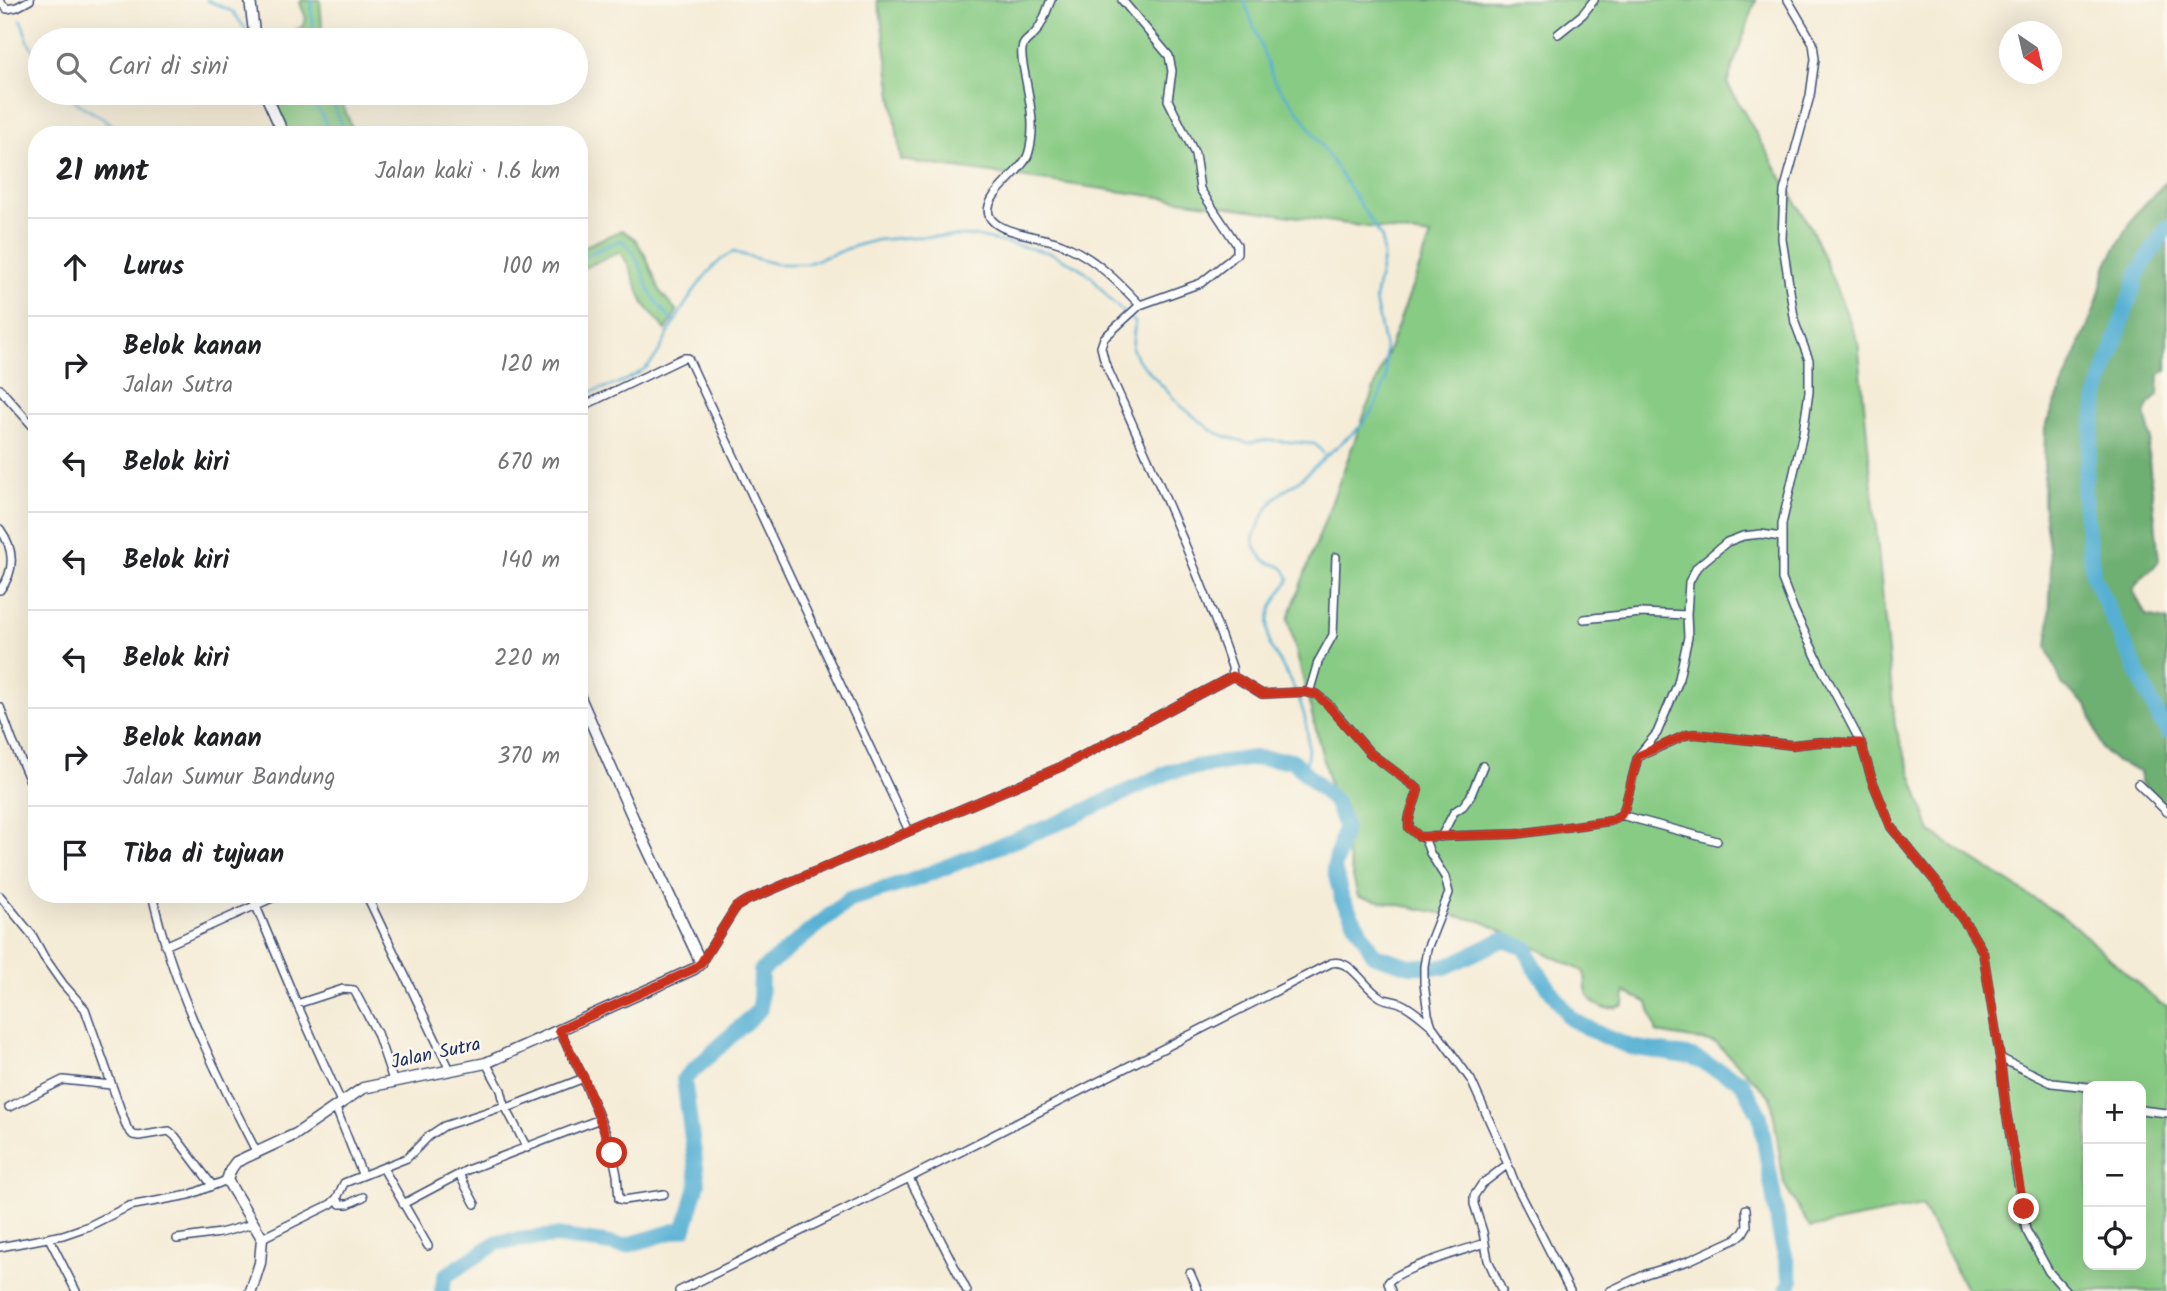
<!DOCTYPE html>
<html lang="id">
<meta charset="utf-8">
<style>
:root{--surface:#fff;--page:#f2f2f2;--text:#202124;--muted:#757577;--line:#e0e0e0}
body{margin:0;font-family:Kalam,sans-serif;background:var(--page);color:var(--text)}
.controls{position:absolute;right:21px;bottom:21px;display:grid;overflow:hidden;border-radius:14px;box-shadow:0 7px 28px #0002}
.controls button{width:63px;height:63px;display:grid;place-items:center;padding:0;border:0;border-bottom:2px solid var(--line);background:var(--surface);color:var(--text);font:35px sans-serif}
.compass{position:absolute;left:1999px;top:21px;width:63px;height:63px;border-radius:50%;background:var(--surface);box-shadow:0 7px 28px #0002;rotate:146deg}
.stop{position:absolute;width:21px;height:21px;margin:-16px;border:5px solid #c8321e;border-radius:50%;background:#fff}
.stop.end{background:#c8321e;border-color:#fff;box-shadow:0 2px 7px #0008}
.list{margin:0;padding:0;list-style:none}
h2{display:flex;justify-content:space-between;align-items:center;height:91px;margin:0;padding:0 28px;font-size:30px}
h2 small{font-size:23px;font-weight:400;color:var(--muted)}
.list li{display:grid;grid-template-columns:46px 1fr auto;gap:21px;align-items:center;box-sizing:border-box;height:98px;padding:0 28px;border-top:2px solid var(--line)}
.list b{display:block;font-size:26px;white-space:nowrap}
.list p{margin:0;font-size:23px;white-space:nowrap;color:var(--muted)}
.list em{font-size:23px;font-style:normal;color:var(--muted)}
.icon{flex:none;width:38px;height:38px;fill:none;stroke:currentColor;stroke-width:2;stroke-linecap:round;stroke-linejoin:round}
.map{position:relative;flex:none;width:2167px;height:1291px;overflow:hidden}
.search{position:absolute;background:var(--surface);box-shadow:0 7px 28px #0002;left:28px;top:28px;width:560px;height:77px;display:flex;align-items:center;gap:18px;box-sizing:border-box;padding:0 24px;border-radius:38px;color:var(--muted);font-size:26px}
.panel{position:absolute;background:var(--surface);box-shadow:0 7px 28px #0002;left:28px;top:126px;width:560px;height:777px;border-radius:28px}
.map>svg:first-child{display:block}
.green{fill:#88cb84;stroke:#527d71;stroke-width:2;fill-rule:evenodd}
.forest{fill:#6eaf72;stroke:#446f68;stroke-width:2}
.lines{fill:none;stroke-linecap:round;stroke-linejoin:round}
.stream{stroke:#56b0d4;stroke-width:2.5}
.river{stroke:#56b0d4;stroke-width:16}
.street-casing{stroke:#3c4b70;stroke-width:10}
.secondary-casing{stroke:#3c4b70;stroke-width:13}
.street{stroke:#fff;stroke-width:7}
.secondary{stroke:#fff;stroke-width:10}
.route{stroke:#c8321e;stroke-width:9}
.labels{text-anchor:middle;dominant-baseline:central;stroke-width:5;stroke-linejoin:round;paint-order:stroke}
.street-label{font-size:19px;fill:#1b2f5e;stroke:#fbf7ec}
</style>
<div class="map">
<svg width="2167" height="1291" viewBox="0 0 2167 1291">
<rect width="100%" height="100%" fill="#fbf7ec"/>
<filter id="ink" filterUnits="userSpaceOnUse"><feTurbulence type="fractalNoise" baseFrequency=".0143" numOctaves="2"/><feDisplacementMap in="SourceGraphic" scale="14" xChannelSelector="R" yChannelSelector="G"/><feConvolveMatrix kernelMatrix="1 2 1 2 8 2 1 2 1" color-interpolation-filters="sRGB"/></filter>
<filter id="wash" filterUnits="userSpaceOnUse"><feTurbulence type="fractalNoise" baseFrequency=".00686" numOctaves="4" result="noise"/><feDisplacementMap in="SourceGraphic" scale="28" xChannelSelector="R" yChannelSelector="G"/><feGaussianBlur stdDeviation="1.57" result="paint"/><feColorMatrix in="noise" values="0 0 0 0 0 0 0 0 0 0 0 0 0 0 0 0 0 1.4 0 .05"/><feComposite in="paint" operator="in"/></filter>
<g filter="url(#wash)">
<rect width="100%" height="100%" fill="#f5ecd7"/>
<path class="green" d="M302 0H320L323 40H275L302 27 306 18 300 3Z
M877 0H1756L1727 83 1812 230 1858 341 1895 726 1931 832 2069 921 2159 1003 2167 1006V1291H1967L1922 1206 1810 1228 1784 1184 1771 1097 1716 1043 1657 1033 1648 1003 1625 992 1624 1005C1610 1011 1593 1010 1587 992 1584 985 1588 979 1583 971L1481 921 1358 897 1288 619 1431 236 901 160 881 16ZM2088 1086H2141V1265H2088Z
M269 93H338L355 135H289Z
M622 230 635 239 645 255 661 293 677 311 666 330 644 304 628 264 620 252 579 270V249Z"/>
<path class="forest" d="M2167 181V370L2159 375 2158 395 2150 403 2145 414 2151 438 2148 449 2159 560C2153 572 2138 576 2133 590L2146 616 2167 620V808L2141 783 2140 771 2116 762 2102 749 2088 707 2062 684 2047 647 2049 628 2051 564 2043 502 2045 428 2095 308 2107 264 2136 213Z"/>
<g class="lines">
<path class="stream" d="M207 0 233 12 249 34 252 35
M312 0 311 10 315 40
M1244 0 1274 81 1305 120 1382 238 1383 258 1375 300 1385 348 1386 380 1375 407 1361 426 1326 456
M21 20 29 44 40 58
M67 93C81 111 108 115 120 135
M302 93 320 112 333 135
M329 93 346 135
M579 258 621 240C640 253 642 276 652 295 657 305 667 314 674 323
M579 396C602 388 631 382 649 365 661 353 666 336 674 323 688 299 709 264 733 252L776 264H806L858 245 877 240 913 237 974 236 1051 253 1077 266 1092 277 1111 301 1135 322 1132 348 1137 359 1181 406 1211 430 1224 436 1248 443 1266 440 1315 444 1326 456 1302 478 1277 496 1265 512 1253 539C1255 544 1256 551 1260 555 1270 570 1284 558 1289 580 1272 604 1264 616 1270 646 1294 685 1318 724 1304 772"/>
<path class="river" d="M2167 227 2138 273 2098 393 2083 490 2093 576 2159 718 2167 731
M442 1291 445 1276 498 1242 556 1236 624 1246 685 1228 698 1183 684 1079 760 1009 761 971 850 899 908 882 1063 821 1171 771 1252 758 1292 760 1336 803 1345 826 1334 868 1342 899 1374 955 1410 966 1445 967 1502 940 1526 948 1533 965 1571 1019 1603 1036 1631 1047 1692 1057 1742 1082 1760 1116 1780 1234 1791 1281 1787 1291"/>
</g>
</g>
<g filter="url(#ink)">
<g class="lines">
<defs>
<path id="street" d="M1051 0C1046 11 1043 25 1035 33 1030 39 1023 41 1022 49 1021 56 1023 64 1024 70 1029 98 1037 127 1028 155 1021 174 977 199 991 219 1000 231 1023 233 1035 237 1045 239 1057 241 1066 246 1096 259 1118 282 1140 305
M1122 0 1169 56 1172 71 1168 100 1195 154 1200 189 1237 245V253L1231 259 1201 283 1140 305 1104 338 1101 347 1105 363C1150 463 1196 563 1232 667L1233 676
M1788 0 1813 43 1815 59 1810 96 1784 191 1782 239 1795 323 1809 360V392L1803 433 1782 524V579L1794 610 1821 667 1861 743 1872 780 1891 827 1941 888 1968 927 1983 952 2000 1058 2006 1111 2026 1230 2049 1272 2066 1291
M0 2 7 9 17 7 30 0
M1558 34 1583 14 1594 0
M0 389 37 431
M579 408 683 358H688L909 831
M0 529C14 548 16 571 0 590
M1584 619 1641 613 1687 615
M1309 693 1318 662 1333 635 1336 557
M0 707 12 740 37 797
M1640 756 1686 735 1695 734 1792 745 1820 742 1861 743
M2138 784 2167 812
M1621 815 1717 841
M1424 837 1430 853 1445 877 1449 893 1427 949 1424 966V983L1428 1014 1432 1026 1471 1080 1499 1142 1515 1183 1570 1291
M1441 837 1454 812 1463 806 1470 797 1483 766
M152 894C172 985 214 1069 256 1151
M251 894 297 1004 341 1102
M366 894 450 1070
M0 896 32 935 44 957 63 984 85 1009 127 1128 133 1135 139 1136 169 1131 175 1136 212 1185
M165 946 281 894
M701 963 736 907 748 900 1065 765 1233 676 1262 694 1304 692 1316 694 1327 703 1370 753 1418 789C1416 803 1407 814 1409 828L1420 837 1516 834 1610 821 1621 815 1625 807 1638 756 1657 733 1678 683 1688 637 1687 615 1689 582 1697 567 1727 542 1743 536 1761 534 1781 537
M297 1004 343 989 354 990 377 1033 393 1080
M559 1030 581 1073 611 1146 617 1175 619 1199 624 1200 664 1194
M2000 1058 2052 1083 2088 1087
M335 1106 362 1174
M505 1106 527 1148
M9 1107 63 1080 111 1085
M507 1108 584 1078
M2141 1110 2167 1113
M383 1168 428 1246
M459 1174 475 1204
M909 1178 967 1291
M337 1198 340 1204H348L363 1197
M403 1204 467 1170 600 1119
M49 1238 76 1291
M262 1238 331 1204 337 1198 344 1183 407 1158 429 1136 444 1126 505 1106 501 1090 486 1063
M177 1239 220 1233 253 1224
M0 1247 63 1235 89 1226 129 1206 189 1195 227 1180
M1190 1273 1198 1291
M679 1291 909 1178 1331 963C1351 958 1363 986 1379 996 1385 1001 1393 1000 1400 1003 1412 1008 1422 1018 1432 1026
M1391 1291 1388 1283C1395 1270 1467 1249 1485 1243
M1502 1291 1488 1260 1483 1232 1474 1204V1196L1482 1184 1508 1164
M1610 1291 1646 1274 1688 1261 1736 1239 1743 1233 1747 1226 1746 1209"/>
<path id="secondary" d="M250 0 255 40
M265 93 284 135
M251 1291 260 1263 262 1238 227 1180 231 1169 236 1162 296 1134 363 1088 486 1063 694 969 701 963 634 820 579 695"/>
</defs>
<use href="#street" class="street-casing"/>
<use href="#secondary" class="secondary-casing"/>
<use href="#street" class="street"/>
<use href="#secondary" class="secondary"/>
</g>
</g>
<g class="lines" filter="url(#ink)">
<path class="route" d="M612 1153 584 1078 559 1030 694 969 701 963 736 907 748 900 1065 765 1233 676 1262 694 1304 692 1316 694 1326 703 1370 753 1418 789C1416 803 1407 814 1409 828L1420 837 1516 834 1610 821 1621 815 1625 807 1638 756 1686 735 1695 734 1792 745 1820 742 1861 743 1872 780 1891 827 1941 888 1968 927 1983 952 2000 1058 2006 1111 2024 1209"/>
</g>
<g class="labels">
<g class="street-label">
<text transform="translate(436 1054) rotate(-12)">Jalan Sutra</text>
</g>
</g>
</svg>
<div class="controls">
<button>+</button>
<button>−</button>
<button><svg class="icon" aria-label="locate" viewBox="0 0 24 24"><circle cx="12" cy="12" r="6"/><path d="M12 2v4M12 18v4M2 12h4M18 12h4"/></svg></button>
</div>
<svg class="compass" viewBox="-18 -18 36 36"><path d="M0-13l5 13h-10z" fill="#e53935"/><path d="M0 13l5-13h-10z" fill="#757577"/></svg>
<div class="stop" style="left:612px;top:1153px"></div>
<div class="stop end" style="left:2024px;top:1209px"></div>
<div class="search"><svg class="icon" aria-label="search" viewBox="0 0 24 24"><circle cx="10" cy="10" r="6"/><path d="M15 15l6 6"/></svg>Cari di sini</div>
<section class="panel">
<h2>21 mnt<small>Jalan kaki · 1.6 km</small></h2>
<ul class="list">
<li><svg class="icon" aria-label="ahead" viewBox="0 0 24 24"><path d="M12 20V5M6 11l6-6 6 6"/></svg><div><b>Lurus</b></div><em>100 m</em></li>
<li><svg class="icon" aria-label="right" viewBox="0 0 24 24"><path d="M7 20v-9h11M14 6l5 5-5 5"/></svg><div><b>Belok kanan</b><p>Jalan Sutra</p></div><em>120 m</em></li>
<li><svg class="icon" aria-label="left" viewBox="0 0 24 24"><path d="M17 20v-9H6M10 6l-5 5 5 5"/></svg><div><b>Belok kiri</b></div><em>670 m</em></li>
<li><svg class="icon" aria-label="left" viewBox="0 0 24 24"><path d="M17 20v-9H6M10 6l-5 5 5 5"/></svg><div><b>Belok kiri</b></div><em>140 m</em></li>
<li><svg class="icon" aria-label="left" viewBox="0 0 24 24"><path d="M17 20v-9H6M10 6l-5 5 5 5"/></svg><div><b>Belok kiri</b></div><em>220 m</em></li>
<li><svg class="icon" aria-label="right" viewBox="0 0 24 24"><path d="M7 20v-9h11M14 6l5 5-5 5"/></svg><div><b>Belok kanan</b><p>Jalan Sumur Bandung</p></div><em>370 m</em></li>
<li><svg class="icon" aria-label="arrive" viewBox="0 0 24 24"><path d="M6 21V4h12l-3 4 3 4H6"/></svg><div><b>Tiba di tujuan</b></div></li>
</ul>
</section>
</div>
